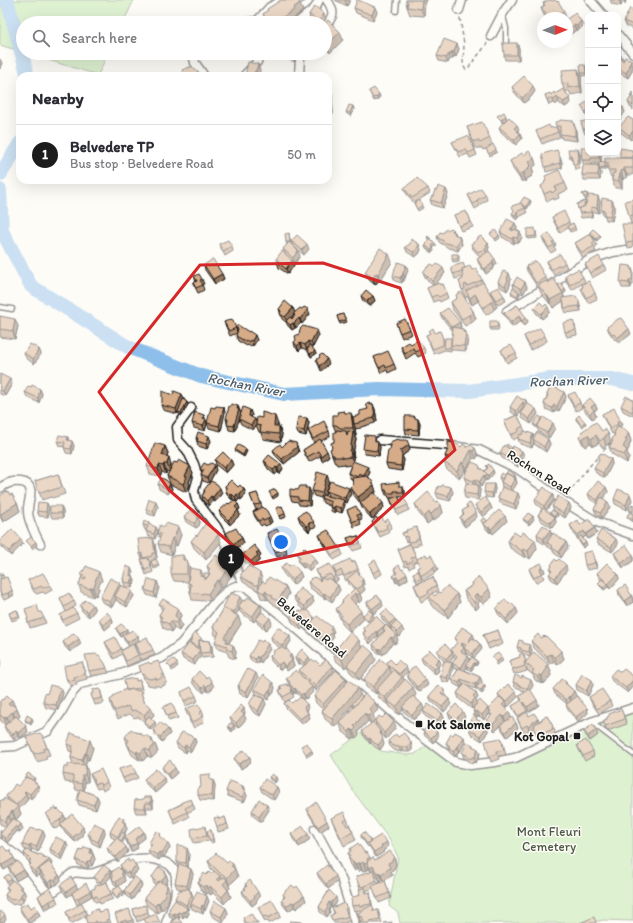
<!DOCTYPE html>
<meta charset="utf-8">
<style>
:root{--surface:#fff;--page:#f7f7f7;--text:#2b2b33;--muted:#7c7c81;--line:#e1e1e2;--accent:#1c1c1c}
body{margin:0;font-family:Itim,sans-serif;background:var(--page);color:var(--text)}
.controls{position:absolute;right:12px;top:12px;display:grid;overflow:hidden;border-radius:8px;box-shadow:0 4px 16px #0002}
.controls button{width:36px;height:36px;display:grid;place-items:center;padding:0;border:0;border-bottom:1px solid var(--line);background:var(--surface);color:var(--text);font:20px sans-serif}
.compass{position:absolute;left:537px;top:12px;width:36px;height:36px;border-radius:50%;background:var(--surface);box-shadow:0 4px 16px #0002;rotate:89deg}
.you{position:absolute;left:281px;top:542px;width:14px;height:14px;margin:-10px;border:3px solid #fff;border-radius:50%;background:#1a73e8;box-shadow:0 0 0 6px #1a73e833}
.badge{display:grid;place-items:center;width:26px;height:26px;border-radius:50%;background:var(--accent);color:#fff;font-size:13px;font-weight:700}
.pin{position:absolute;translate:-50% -33px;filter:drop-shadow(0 1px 2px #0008)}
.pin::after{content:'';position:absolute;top:21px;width:14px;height:12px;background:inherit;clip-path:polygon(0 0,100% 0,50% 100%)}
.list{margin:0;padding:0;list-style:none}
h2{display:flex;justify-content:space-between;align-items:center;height:52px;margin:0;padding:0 16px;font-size:17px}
h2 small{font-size:13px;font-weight:400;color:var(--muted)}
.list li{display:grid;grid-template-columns:26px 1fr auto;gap:12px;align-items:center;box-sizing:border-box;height:60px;padding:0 16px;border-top:1px solid var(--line)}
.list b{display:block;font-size:15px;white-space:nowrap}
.list p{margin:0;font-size:13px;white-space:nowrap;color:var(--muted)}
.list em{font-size:13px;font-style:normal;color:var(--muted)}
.icon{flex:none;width:22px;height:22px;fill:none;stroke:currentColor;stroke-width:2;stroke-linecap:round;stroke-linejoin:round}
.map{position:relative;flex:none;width:633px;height:923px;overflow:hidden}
.search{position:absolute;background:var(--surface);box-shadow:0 4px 16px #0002;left:16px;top:16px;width:316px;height:44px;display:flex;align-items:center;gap:10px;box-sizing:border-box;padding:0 14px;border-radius:22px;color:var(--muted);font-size:15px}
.panel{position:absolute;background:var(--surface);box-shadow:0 4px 16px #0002;left:16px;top:72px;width:316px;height:112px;border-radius:12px}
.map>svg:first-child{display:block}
.green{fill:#b9e5a3;stroke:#6a8060}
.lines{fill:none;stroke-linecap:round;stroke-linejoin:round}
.river{stroke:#8ebfea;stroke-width:14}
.lane-casing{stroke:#1c1c1c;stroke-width:7}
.street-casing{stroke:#1c1c1c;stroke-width:11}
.path{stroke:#1c1c1c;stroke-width:1.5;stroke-dasharray:4 3;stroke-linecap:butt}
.lane{stroke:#fdfcf7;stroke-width:4}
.street{stroke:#fdfcf7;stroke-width:8}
.wall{fill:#b89374;stroke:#1c1c1c;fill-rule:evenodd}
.shaded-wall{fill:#96785e;stroke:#1c1c1c}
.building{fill:#d6ab87;stroke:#1c1c1c}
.marked{fill:none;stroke:#d62828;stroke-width:3;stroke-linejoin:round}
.poi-dot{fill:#1c1c1c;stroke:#fdfcf7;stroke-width:1.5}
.labels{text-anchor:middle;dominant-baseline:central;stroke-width:3;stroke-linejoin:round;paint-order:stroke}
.street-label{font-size:13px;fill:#1c1c1c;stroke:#fdfcf7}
.poi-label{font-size:13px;font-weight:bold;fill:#1c1c1c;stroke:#fdfcf7;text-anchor:start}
.park-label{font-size:13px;fill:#4b5844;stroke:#fdfcf7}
.water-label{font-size:14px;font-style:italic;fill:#4a5d6e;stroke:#fdfcf7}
</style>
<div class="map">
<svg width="633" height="923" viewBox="0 0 633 923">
<rect width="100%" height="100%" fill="#fdfcf7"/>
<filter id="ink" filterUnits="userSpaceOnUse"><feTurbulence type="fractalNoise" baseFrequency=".025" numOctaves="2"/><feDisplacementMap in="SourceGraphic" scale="8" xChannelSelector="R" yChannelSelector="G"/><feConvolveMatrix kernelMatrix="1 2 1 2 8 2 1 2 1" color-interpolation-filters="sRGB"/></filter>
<g filter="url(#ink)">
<path class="green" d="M0 0H134L123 23H23V52L0 45Z
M25 53H108L98 75Z
M633 710V921L603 920 591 923H400L398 913 389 906 398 857 389 839 353 791 331 755 361 733 381 751 407 755 415 754 427 745 471 768H485L515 761 591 725Z"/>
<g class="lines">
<path class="river" d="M7 0 27 73V76
M0 175 20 143
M0 190 2 231 31 286 128 347 201 376 284 394 379 389 469 391 550 379H612L633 384"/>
<defs>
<path id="lane" d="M396 11 397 0
M503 16 506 28V44
M0 307 12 309
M591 722 633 754"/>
<path id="street" d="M590 0 603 15
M459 10 462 0
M245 23 257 21 261 17 270 7 284 0
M297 23 315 8 319 0
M325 26C334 16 335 12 327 0
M618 35 633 53
M491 36 503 13 512 0
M193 53 195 63 204 76
M244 76 257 62 259 53
M299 76 300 57 302 53
M507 311 552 284 589 260 613 252 633 249
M191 408 177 427 178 440 187 450 194 464 198 477 194 491 196 500 216 526 227 546 236 569 246 587
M380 440 445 445 479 450 518 469 563 501 597 522 633 535
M0 488C7 483 12 481 21 482 36 484 29 498 28 508 28 511 28 515 29 518 31 526 36 536 40 544
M0 747 15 746 48 731 60 714 72 693 80 684 121 674 162 658 181 644 214 603 229 589 236 586 246 587 287 620 407 725 456 762 470 765 495 762 515 758 591 722 633 708
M315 829 328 853 342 881 355 923
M0 843 21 859 45 890C57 899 64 876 73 873 78 871 87 875 94 873 107 869 119 863 132 860 144 857 171 858 175 873 176 875 176 879 176 882 176 887 176 892 175 897 173 906 169 914 166 923"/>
</defs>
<use href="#lane" class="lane-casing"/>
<use href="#street" class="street-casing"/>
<path class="path" d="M460 18 464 44 463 64 465 69H468C473 60 482 52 487 43
M568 494 588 468 612 441"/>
<use href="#lane" class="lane"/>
<use href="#street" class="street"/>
</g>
<path class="wall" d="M281 0H308L300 4 303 11 296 16V17L287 23H267L263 14Z
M335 0H350L347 6Z
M406 0H427V1H425L424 16 410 15 407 7 406 2Z
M610 0H626L625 4 622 3 621 6 612 4Z
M543 3 566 18H546L544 15 541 8 544 6Z
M354 8 377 12 373 20 356 13Z
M633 10V29L626 26 624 21Z
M309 14 326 19 323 23H315L310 19Z
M567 19 581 21 583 26 578 31 576 30 571 34 567 29Z
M325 24 343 40 330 53 325 48Z
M618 39H619L621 44 620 54 624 60H632L633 64V67L632 69V71L628 78 618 72Z
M517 43 519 48V60H505L504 55Z
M457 44 459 49 456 57 454 56 453 59H450L448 63 439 61 437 56Z
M186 53H192L193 57 188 59Z
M278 53H298L295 62 280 57Z
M585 65 586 68 587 75 582 76 581 73Z
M581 76 582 93 571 95 569 91H565L570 98 571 103 565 107 561 104V105L559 102 555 105 553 103 549 105 545 95H551L555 94 564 89 562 84Z
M328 87H329L332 94 333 114H328Z
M512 87 535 91 531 97 524 103 514 92Z
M369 91 379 94 380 97 377 100 374 101Z
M633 92V110L630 107 628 102 631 97 630 95Z
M353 106 354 109 351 116 347 114 346 112Z
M588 120V134H585L583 129Z
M633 120V138L631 140 620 132 619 127Z
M573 121 576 131 577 141 562 139 560 134V131H558L556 126Z
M467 127 490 138 492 145 496 150 497 152 490 156 486 149 483 150 482 148H475Z
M499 127 519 130 518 131 520 134 522 139 516 145 501 132Z
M550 128 558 132 560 137 542 144 536 131Z
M468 137 475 150 477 155 470 158 468 154 460 157 452 142Z
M632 150 633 152V175H627V178H623V180H622V188H615L612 181V177H611L606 166V170H600L599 168V163H592V165H598L601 173 600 180H584L582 175 584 165 582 160 588 153H601V162H600H605L621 158 620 157Z
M580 154V164H579L580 169H575L572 160H571L569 155Z
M524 155 534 158 536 165 532 168 534 173 531 175 532 176 527 179 526 182 524 180 522 182 513 169 510 161Z
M562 162V168L546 172 545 167Z
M565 183 568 190 558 194 559 198 554 200V198L547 202 541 186Z
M404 188H428L430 193 414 203 406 193Z
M446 189 448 194 443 208 432 205 430 200 433 196Z
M587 193 588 196 600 201 599 213 592 212V217L581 218 577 204 586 201 582 194Z
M468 195H486L487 200 479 205 480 206 475 209Z
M633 199V223L631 224 629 216Z
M530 200 531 202 527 209 525 208 527 213 519 217V218L517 220 514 218 512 213Z
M612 200 614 205V211L612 221 606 220 605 216 603 215 601 210Z
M414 203 422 206 423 208 418 211Z
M467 214H468L473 227 461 231 454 215Z
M552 217 569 222 570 225 573 223 576 230 570 232 568 228 560 233 554 222Z
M515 223 517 228 516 230 522 237 519 243 515 242 514 244 502 237 500 232Z
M633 224V247L628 248 626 243Z
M448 230 455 232 456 235 459 236 462 244 458 251H457L450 248V249L439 242 437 237Z
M536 231 537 238 528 239 527 237Z
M590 232 600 235 601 237 597 241 592 236 595 241 597 246 594 248 596 251 583 258 577 248 575 243 590 234Z
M289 233 291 245 300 256 295 263 292 260 294 265 288 274 279 268 276 259 285 254 283 249 287 245 286 242Z
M427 237 435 243 436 246 433 248 434 251 432 253 426 248 425 245 427 244 426 243 429 241Z
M542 237 554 241 556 246 554 247 556 250 551 253 544 242Z
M291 241 309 249 304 255 293 246Z
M488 243 489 248 488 249 489 252 497 264 494 266V268L486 274 479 264 477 259 484 255 480 257 473 249 471 244Z
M219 244 232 246 233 251 225 256Z
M405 247 421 249 419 254 415 257 407 252Z
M458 254 459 256V261L453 262 452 259Z
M547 261 565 263 567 268 562 271 561 270 554 275 548 266Z
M392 262 380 281 379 280 375 285 368 279 365 272Z
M585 264 604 265 606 270 592 278Z
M204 265 222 274 224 279 215 284 205 270Z
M406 265 408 270 405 278 404 281H403L402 283 395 281 393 276Z
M526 266 546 278 548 283 558 285 565 289 566 292 563 294 565 298 580 306 581 311 566 313 564 308 563 301 553 308 550 303V304L541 293 539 288H538L527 271Z
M631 266 633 271V285H631V288H622L620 282Z
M451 267 465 268 472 270 482 280 497 307 494 309V310L486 315 478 301 472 305 470 302 468 296 465 298 473 311 476 319 471 323 465 326 453 310 451 302 457 298 456 295 465 297 459 281 463 279V277L455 279Z
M423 272 445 273 434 285H440L443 284 448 298 440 302 439 300 433 302 427 288 433 286 425 277Z
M571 273 583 277 585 282 572 290 566 281 565 276Z
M194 276 202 279 204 284H202L204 290 198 293 193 283 196 282Z
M511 279 510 283V285L507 291 500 287 498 282Z
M525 282 527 287 523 294 519 292 520 294 518 298 512 295 511 292 514 289 513 284Z
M582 284 595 293 597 299 588 303 581 288H583Z
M490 291 504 296 506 301 498 305 492 296Z
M361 296H373L375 301 369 306 363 301Z
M517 305 528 322 524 326 521 321 512 327 506 318 504 313Z
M293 308 295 313 291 318 292 319 294 316 293 314H310L302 324 301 323 296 328H295L292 330 288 326 286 322 282 319 279 309Z
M534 308 550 312 542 319 536 313Z
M440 313 460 322 461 327 460 328 463 329 468 338 466 351 453 350 452 348H451V351L445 350 434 354 426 335 430 334 429 331 435 333 443 338 445 342 452 340 453 331 442 318Z
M343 314 347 322 340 324 337 316Z
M0 316 18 326 15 339 0 337Z
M224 322 236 328 237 332 236 328 241 327V328L257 340 253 346 252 345 251 347 248 345 247 346 238 341 236 336 237 333 230 336Z
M396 323 410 329 412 334 402 338Z
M498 323 499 330H491L490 328Z
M575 325 577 335 567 337 565 332Z
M607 327 631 334 619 343 616 339 615 340 609 332Z
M319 335 313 347H312L316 354 311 357 307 350 302 348 299 351 295 347 294 342 296 340Z
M524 336H545L547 341 531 350 526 341Z
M411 344 424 348 426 353 418 357 415 353 406 359 403 352 401 347Z
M39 349 41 354 34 364 26 358 24 353Z
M501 350 516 353 517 358 507 363 503 355Z
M374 357 394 364 396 369 388 373 387 370 381 373Z
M0 374 12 384 5 396 0 394Z
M31 387 40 389 42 394 39 403 27 397 25 392Z
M564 392 566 397 559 411 556 410 554 413 546 409 544 404 547 396V394Z
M568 395 579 400 582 408 576 411 570 401Z
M184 399 188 404 182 416 179 414 178 413 177 414 163 410 161 405Z
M521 399 526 400 527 403 538 414 531 424 522 418 521 413 524 407 518 416 525 431 534 437 548 439 550 444 546 452 534 444V442L532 448 520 444 518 439 519 437 513 440 506 426 504 421 516 415 511 412 510 407Z
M633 400V416L623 411 621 406Z
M370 403V405L375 409 377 421 375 423 361 427V428L355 429V427L356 436H354L356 439 353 454 354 457H353V461L370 472 368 476 372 481 376 492 375 494 384 508 372 519 362 508 360 503 353 494 350 487 353 484 352 479 350 478 348 473 351 465 345 466V464L337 465 336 463H335L332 455V448L334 442 336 432 333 425 338 415 344 411 345 413 353 418 360 415 368 409Z
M595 404 597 409 594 411 596 416 592 419 584 410 582 405Z
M238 406 241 414 235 431 229 430 226 419Z
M225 412 221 431 209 428 207 423Z
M602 414 622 425 619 426 628 432 631 441 629 446V448L627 452 629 458 627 463 612 454 609 447 612 442V440L614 435V433L612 434 604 419Z
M252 415 251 418 256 423 278 424V426H279L282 434 281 442 263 439 261 433 259 432 256 425 253 430 241 424 239 419Z
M414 416 415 418 418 419 420 424 419 435 406 434 405 429Z
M307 418 309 423 306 436 298 434 296 429Z
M576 418 585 422 586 424 582 427 576 420Z
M206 420 207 424 205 431 194 428 192 423Z
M533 424 555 428 549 438 539 432 537 428 534 426Z
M308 430 329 431 330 436 321 441 329 456 322 461 320 456 309 462 305 455 303 450 314 443 310 435Z
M602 431 611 441 606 446 603 448 599 443 593 446 590 443 585 447 582 443 579 436Z
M68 437 69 441H72L74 446 72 454 66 453 64 447 59 446 57 441Z
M196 438 211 441 207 449 198 446Z
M377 441 380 447 379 456 365 454 363 449Z
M296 443 299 452 284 464 275 455 273 450Z
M165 446 168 453 167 456 171 464 170 471 177 463 190 466 193 473 189 482 190 485 186 492 170 484 172 489 168 494 159 489 158 484 170 483 167 476 169 472 166 471V474L162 472 160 476 150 474 147 466Z
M506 446 512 448 522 451 524 456 518 467 502 458 500 453Z
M461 447 475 448 478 456 476 459 473 458 468 467H480V468L484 471 487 469 486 466 493 470 494 473 487 481 485 480 481 487 476 484V485H478L480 490 479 500 465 498 464 493 469 484 466 482 464 477 466 470H465L460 478 447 470 444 462 446 459 445 456Z
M246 449 247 451 244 457 236 452 235 450Z
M410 450 402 456 404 460 402 471 388 469 386 464Z
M598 457 611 459 612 464 605 478 596 473 594 468 599 460Z
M215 460H231L233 465 226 473 216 465Z
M264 461 283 469 279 474 278 472 275 475 268 469 267 467 266 466Z
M200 469 216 470 209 483 203 481 201 475 202 473Z
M58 474 65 494 52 498 51 497 42 500 35 481Z
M515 475 517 483 512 491 520 498 516 509 500 503 498 498 504 488 502 487 501 482V481L500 480 499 477 505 476Z
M329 480 326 490 351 493 347 503 344 502 345 505 342 513 336 511 335 513 331 511 330 506 323 503 321 498 314 496 312 491ZM326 491 328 496 325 495Z
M494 484 495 489 493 498 486 497 484 492Z
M225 486 238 487 244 489 246 494 241 500 239 499 237 502 233 499 232 500 227 495Z
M400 486 405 491V497H399V496H398L401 502 408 505 409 510 398 515 392 504 390 499 392 498H389L388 495H386L384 490Z
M441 487 453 492 450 501 438 498 436 493Z
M606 487 608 492 603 499 608 502 610 507 602 518 596 514 594 509 597 504 590 499 588 494Z
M306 488 311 493 310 506 299 505 298 502 292 501 290 496 298 490Z
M204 490 222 493 215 502 213 501 209 506 203 501 202 496 204 492Z
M257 493 262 507 270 517 272 522 270 524 265 526 264 524 261 526 255 517 253 512 258 509 256 510 250 495Z
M10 495 17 503 20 511 3 522 0 517V496Z
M535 499 554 500 546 511 550 514 557 513 558 516 555 519 556 522 552 528 540 520 538 515 542 509 536 504Z
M614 499 632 500 627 510 615 504Z
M436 502 441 505 443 513 433 521 432 520 427 524 418 512 415 504Z
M47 503 49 508 48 517 39 516 37 511Z
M569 503 571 508 565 518 554 511 552 506Z
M229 504H238L240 509 238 510 240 515 230 525 221 516 219 511Z
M490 504 492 509 483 517 477 510 475 505Z
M633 504V522L628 518 627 516 630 512 629 509Z
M466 505 477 517 465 527 461 522 460 517 463 514 462 511 467 508Z
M282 506 286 517 280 519 279 516Z
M158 507 155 516 148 514 146 509Z
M347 510 360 514 362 519 359 520 361 524 354 527Z
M63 511V518H52L50 513Z
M298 516 314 522 316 527 311 528 309 532 300 522Z
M505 516 507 521 493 534 491 532 490 533 486 529 485 526H484L481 520 487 521Z
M184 517H198L200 522 199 526 196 528 186 522Z
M377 519 384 522H390L391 528 388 530 389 533 380 537 372 522Z
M523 519H534L529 525 524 521Z
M149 523V525L156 527 158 532 181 535 177 546 175 545 172 555 161 552 158 544 160 539 157 533 155 539 148 536 146 531V530H145L143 525Z
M570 525H580L595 528 597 533 588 539 586 536 583 538 587 545 583 548 572 530Z
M417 527 421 544H418V546L412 547 417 559 427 557 438 570 435 572V573L423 580 419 573 417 568 420 566 417 561 413 563 414 566 409 569 408 566 405 567 398 549 409 544 408 541 406 542 402 533Z
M226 533 242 538 244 543 235 549 227 538Z
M267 533 286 548 287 554 277 557Z
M551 533 566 542 568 547 561 558 554 553 553 550 538 540 537 534Z
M319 535 341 550 343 555 334 560 321 540Z
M358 536 362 548 353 551 347 538 353 537Z
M21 539 23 544 11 556 1 547 0 541Z
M596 539 618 544 612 552 598 544Z
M191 541 221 542 206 560 194 548Z
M508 541 537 548 530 559 526 556 525 558 510 548Z
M155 544 157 558H154V560L156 559 159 567 154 569 151 561 150 562 153 572 146 575 141 559H142L140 554Z
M592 551 594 556 597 568 587 570 585 565Z
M614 553 633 555V561L623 568 616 558Z
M297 554 315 559 317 564 310 571 305 567 303 568 300 565 298 560 299 559Z
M183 555 185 560 190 568V571L203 577H204L209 573 207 566 221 559 234 564 237 572 234 575 233 574 222 588H220L211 601 206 600 205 601 192 600 190 592V590L188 583V582L174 581 171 574Z
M242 555 261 556 259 558 260 560 251 568 262 578 261 584 265 583 286 587 289 594 280 608 274 605 273 603 270 601 269 599H268L267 600 261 598 258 590H257L243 582 241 577 247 568 250 567 243 560Z
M355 561 360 574H359L363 580 364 585H363L365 590 360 594 362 600 359 603 357 601 355 604 364 619 350 632 343 625 336 609 342 603V601L354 589 349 584 348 580 346 581 343 575 337 577 338 580 335 583 332 579 330 580 338 585 340 590 332 602 326 598 325 599 310 588 308 582 314 578 320 580 316 570 336 574 333 567Z
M369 564 380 569 382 574 375 578Z
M551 565 567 570 557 583 551 579 549 574 551 572 550 569 552 567Z
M289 566 300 572 302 577 293 585 283 573 281 567Z
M543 567 545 572 542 573 544 578 536 583 531 574 529 569Z
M131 568 133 573 132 575H133L135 581 134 585H133L132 588 125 587 123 579Z
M394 569 407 574 408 579 400 584 398 582 396 583 395 581 393 576 396 574Z
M0 572 3 575 4 578 14 595 9 598 4 600 0 593Z
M413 573 421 577 422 580 417 583Z
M597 573 618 574 619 579 610 589 608 587 604 590 599 585 598 583 601 580 599 578Z
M81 575 102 580 98 587 99 589 96 596 94 595 93 597 81 592 79 585 82 579Z
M433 577 438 591 432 593 435 596 440 593 457 594 460 602 448 618 431 605 429 598 421 602 416 590 414 585Z
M28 580 50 585 52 590 45 594 43 592 37 594 34 592Z
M157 581 159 587 156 598 147 595 145 590Z
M472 583 492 597 483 604 480 601 478 603 479 607 476 610 466 599 464 591 472 585Z
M120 585 134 596 127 607 117 601 116 599 112 607 102 602 100 597Z
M618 590 633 598V603V602L627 606 619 595Z
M294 596 312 597 314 602 306 611 315 619 334 632 332 634 334 637 327 645 319 638 317 633 315 631 312 626 309 630 306 629 305 626 301 630 292 622 290 617 295 613 302 612 304 610 299 606 298 603 295 601Z
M60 598 74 601 76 606 66 612Z
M242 601 241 603 245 601 260 605 262 610 254 622 240 612 239 609 236 615 238 616 241 624 229 643 236 652 235 659 229 657 227 652 218 649 215 642 218 636 215 635 213 627 224 608Z
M367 602 383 606 373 614 368 607Z
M159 604 178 608 181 616 179 619 182 626 179 631 174 628 172 632 163 628 159 615 162 610Z
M509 604 516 608 518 613 508 624 498 614 496 609Z
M80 606 95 610 89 617 82 611Z
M17 610 20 618 12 621 9 613Z
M39 612 44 618 46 623 30 628 27 619Z
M77 613 79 618 65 625 62 620 60 615Z
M381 614 396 621 404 632 399 637 394 633 398 640 395 644 393 643 383 655 380 653V654L374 650 373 645 379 637 378 636 370 644 365 638 363 633 364 632 363 628 385 625 392 631 391 629 382 619Z
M112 618 113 623 105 630 101 624 99 619Z
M256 619 272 623 266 630 258 624Z
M116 628 127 629V632L138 636 139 641 153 650 155 655 142 660 135 644H134L140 660 127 666 122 654 114 659 107 647 105 642 121 649 122 650 129 646 124 640 123 636 121 637 117 631Z
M498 630 503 644 496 647V646L489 649 483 635Z
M191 637 203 640 210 641 212 646 213 657 202 658 201 656 194 665 183 659 181 654 193 646 191 644 190 642 192 640Z
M271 637 291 641 285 650 291 655 293 660H292L294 666 287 671 284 667 280 670 271 661 270 656 280 648 272 642Z
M455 638 475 639 480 644 482 649 474 658 477 661 478 663 476 666 475 665 471 671 467 668V667L465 670 480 677 482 682 481 683 485 686V688L483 690 484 692 482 694 477 690 476 689 467 686 476 693 478 698 476 700 477 703 488 709 499 698 498 694 518 697 508 707 506 705 507 710 511 718 516 723 518 728 507 737 502 730 501 726 495 731 490 727 487 720 491 716 490 714 484 720 479 716 477 717 474 715 473 710 474 709 473 708 472 709 459 699 457 693 464 684H463L461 688 454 684 452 679 458 670 454 668 452 663 456 658 453 655 451 650 457 643ZM464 648 466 653 472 657 470 660 468 656 465 654 466 653Z
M541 638 561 651 564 659 557 665 554 661 550 664 534 648 531 641Z
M63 642 81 644 70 652 65 647Z
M524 643 532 650 531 656 548 664 551 671 550 673 551 675 544 684 542 682 541 684 535 680 533 675 528 671 526 667 527 671 517 674V673L514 674 509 661 520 657 522 654V652H519L517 647ZM524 655 530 657 526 662Z
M362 647 376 660 359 680 350 672 347 666 345 668 335 660 333 653Z
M270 649 261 663 259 661 257 664 251 661 249 656Z
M437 651 454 657 449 662 452 663 453 668 449 683 442 681 440 676 442 670V668L444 661 439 656Z
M97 655 104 662 109 673 91 676 89 671Z
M295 657 310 660 320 665 332 666 334 671 316 691 301 675 299 670 304 666 300 663 299 665 296 662Z
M421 658 439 659 441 664 438 667 439 671 435 674 423 663Z
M82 662 86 672H85L87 679 76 682 77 685 72 686 68 683 66 678Z
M150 664 164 674 167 682 165 683V685L160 687 159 686H153L148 685 147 682H145L139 666Z
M386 664H395L406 667 408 672 403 677 404 681 416 695 414 697 422 704 424 709 414 720 404 712 403 709 399 715 390 707 389 704 388 705 379 698 377 692 376 694 366 687 364 679Z
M621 672 633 676V687L628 693 612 681 610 676Z
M407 675 428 685 419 692 409 680Z
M206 678 214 687 208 692 207 690 204 693 193 684 192 679Z
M258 678 248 697 240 694 238 686Z
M286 678 313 692 306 699 305 698 303 700 307 704 308 709 307 711 308 713 310 718 302 724 286 708 284 703H292L302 699 297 693 296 694 293 691 294 694 293 695 294 697 285 702 281 695 279 690 281 689 280 686H288L289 685Z
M346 679 347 682 362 697 375 702 378 710 373 715 375 720 371 724 368 721 358 732 359 735 356 738 354 737 352 739 342 731 340 723 354 707 352 706 335 727 325 719 322 711 323 710 316 703 314 696Z
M140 680 141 686 143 693H141L145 703 154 715 151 718 156 724 151 730 145 725 144 722H145L138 717 134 718 130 714 125 716H124L118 719 112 708 110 700 136 681Z
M513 682 533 685 530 690 539 705 529 712 526 710 529 716 538 719 539 721 547 716 555 731V734L539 742 534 729 535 728V727L529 731V730L524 733 519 723 517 718H518L512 706 521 701 519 696 525 692 522 691 521 689 515 687Z
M566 682 567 685 574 691 576 696 574 699 587 708 588 713 578 722 568 710 566 705 567 704 555 694 553 689Z
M273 683 275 688 274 690V692L272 695H271L268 700 256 694 254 689Z
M576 685H593L588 696 577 690Z
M61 688 63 693 58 710 46 708 43 701 47 694Z
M100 689 104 703 95 705 91 694Z
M181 692 196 696 198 701 186 706Z
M446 695 445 696 449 699 451 704 444 712 431 701 429 696Z
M589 697 610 701 612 706 599 714 591 702Z
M3 700H12L15 707 17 708 20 716 18 718 26 726 28 732 20 738 18 736 14 740 6 731 4 726 5 725 0 720V701Z
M249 704H266L260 716 253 712 252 710 251 709Z
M163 707 176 713 178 718 169 721Z
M244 708 245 713 244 715 246 719 238 728 232 723 230 718Z
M185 709 202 711 204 716 202 717 204 722 194 728 190 722 189 717 187 714Z
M621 709 627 724 607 731 603 721Z
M423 711 442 713 444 718 439 726 425 716Z
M448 713 465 717 457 725 450 718Z
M25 720H33L31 725 26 722Z
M478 720 487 726 488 731 482 741 471 734 469 729 471 725 470 721Z
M375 721 396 727 386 739 380 732 384 744 380 750 375 747 371 743 370 744 364 736 362 731 376 726Z
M228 726 235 728 232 732 229 729Z
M168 729 170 734 162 742 155 735 153 730Z
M423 731 438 737 433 743 425 736Z
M584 731 598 735 590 741 586 736Z
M42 735 50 755 46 756 47 759 37 762 26 737Z
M453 735 464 737 465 742 460 752 459 751 455 757 450 753 446 743Z
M125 737 153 743 155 744 158 752 152 758 147 756 143 761 140 759 139 760 132 755 127 744V743Z
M194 737 196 742 191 752 187 750 186 753 178 748 176 743Z
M398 737 412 747V750L409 752H404L403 751 401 752 399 751V752L394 750 390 746 388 741Z
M503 743 506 755 498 756 499 759 491 762 489 756Z
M67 744 93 748 89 760H87L85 765 88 773V782H85L84 791 97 796 99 801 96 810 79 805 77 800 80 791 76 790 73 783 65 782 63 774 73 764 71 758 72 752 69 751Z
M473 745V747L478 749 480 754 476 763 473 762V764L469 762 468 760 464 758 462 753Z
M577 745 593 751 594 756 585 761 579 750Z
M234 758 251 762 241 769 236 763Z
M162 767 175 768 177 773 170 779 164 772Z
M119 769 136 773 138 778 125 783Z
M90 774 107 782 109 787 103 791 102 788 97 789Z
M34 777 35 779 34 782 38 785 39 790 31 799 26 796 28 799 25 803 19 809 21 814 16 820 23 829 20 833 17 831 7 843 2 839 1 836 0 837V830L2 832 6 827 0 824V801L8 800 6 796 18 786Z
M269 777H276L277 780 275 783 270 780Z
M164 778 166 783 155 793 146 784 144 779Z
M212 780H213L215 785 214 801 200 800 198 795 201 787Z
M243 786 247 796 244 802 228 796 226 791Z
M260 787H277L279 792 274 800 262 792Z
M151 797 153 802V808H146L147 813H136L134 808 144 799Z
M191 799 195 809 187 813 189 817 175 824 169 810Z
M267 805 269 810 261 822 257 819 256 818 253 816 252 811Z
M307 809 329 826 320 832 309 814Z
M57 810 64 815 66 819 83 827 84 832 82 834 83 836 75 842 62 829 61 826 55 829 52 826 46 814Z
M225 817 229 829 218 832 217 827 219 819Z
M331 818 347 819 356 840 344 846 334 825Z
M125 824 127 829 125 833 126 836 144 832 145 838 137 844 138 848 131 852 125 838 122 843 126 847 128 852 118 862 109 853 107 848 115 839 111 837 110 832Z
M104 828 105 833 100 847 92 843 88 834Z
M38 830 43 831 45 836 38 852 32 849 31 852 50 859 52 864 51 865 59 875 61 880 57 885H53L50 888 41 874 36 877 31 871 29 866 30 865 29 862 25 858 24 853 26 850 24 849 22 844Z
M211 830 214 842 211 843 210 841H209V840V841L194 843 192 838 207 831Z
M291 834H308L310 839 299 847 293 839Z
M361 835 370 839 371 841 388 847 383 851 384 852 376 857 369 846 368 847 361 837Z
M162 838 170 848 163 858 161 857 159 860 150 855 148 850 151 846 149 843Z
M66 842 68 847 62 860 51 854 50 849Z
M0 848 7 851 14 858 16 863 24 870 26 875 16 881 10 872 9 867 4 870 0 865Z
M184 848 189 853 188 866 189 868 191 869 193 874 189 890 191 891 193 898 209 901 205 911 204 910 203 914 192 909 191 905 188 910 189 913 187 917 184 916 183 918 180 917 179 919 174 920 170 917 168 912 170 911 169 909 176 901 175 898 182 891 185 890 177 888 175 883 179 867 177 862Z
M91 849 95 859 92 866H89L88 869 80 866 79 865H78L76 860 83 850Z
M350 849 365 853 371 859 375 860 394 856 396 864 394 869 391 871 393 875 383 881 382 879 380 881 375 874H374L378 883 385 881 391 898 379 903 373 888 366 891 367 893 371 898 372 906 375 911 378 910 382 923H358L361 922 358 913 362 911 361 910 354 911 352 906 360 895V889L356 877 371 872 369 869 367 871 366 870 363 872 361 870 359 872 357 869 355 871 351 865 348 857H349L348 853 350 851Z
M208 861 233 864 238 877 229 885 228 884 230 888 228 889 231 897 224 904 213 893 211 895 208 893 206 895 201 890 198 882 200 880 199 879 206 875 211 874 214 871 211 869Z
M129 862 138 871 135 873V874L133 875 142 886 132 900 126 896 124 891 133 877 131 879 130 877 128 878 122 870 120 865Z
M110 870 111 873 124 877V878L125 881 119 886 124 894 117 899 113 894 112 891 117 886 114 884 111 876 106 882H107L113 899 100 904 99 901 95 902 91 890 95 888 99 885 96 882 94 877Z
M165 871 168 880 166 884 170 892 169 899 168 900V903L162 911 161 910 157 913 147 906 144 898 156 885 154 884 152 877Z
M317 873 338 881 328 889 319 878Z
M4 877 12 880 21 886 26 896 23 900V902L19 905 17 903 13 905 6 900 5 895 8 891 6 887 8 885Z
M245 884 260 897 256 901 257 902 252 906 244 897 242 891 245 890 244 888 246 887Z
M60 885H76L78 889 92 896 80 903 77 905 72 894 67 897 62 890Z
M295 888 304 896 306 901 296 909 294 907 288 911 283 905 281 900 284 897 283 894Z
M329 890 337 902 333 908H347L348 914H347L350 921 346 922 347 923H334L330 916 334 913 332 908 331 907 329 910 330 912 327 917 320 912 319 907Z
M38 896 56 898 58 903 52 906H51L45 910 40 901Z
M145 905 150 917 137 922 133 909Z
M19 907 31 908 38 911 40 916 30 923H28L21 912Z
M258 907 279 912 281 917 270 923H269L268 921 265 922Z
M226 908 228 913 223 923 212 916 210 911Z
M129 909 134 923H118Z
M85 910 87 915 99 912 109 918 111 923H87L86 916 73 923H70L66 912Z"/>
<path class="shaded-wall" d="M346 0H350L347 6 345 1Z
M422 0H425V1L424 16 421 9Z
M619 0H620L622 3 621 6 619 1Z
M624 0H626L625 4Z
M300 3 303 11 296 16V17L287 23H279L278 20Z
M375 7 377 12 373 20 372 15Z
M564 11 566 18H559L558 16Z
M324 14 326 19 323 23H318V22Z
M581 21 583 26 578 31 577 26Z
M574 25 576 30 571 34 569 29Z
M340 32 343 40 330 53 327 45Z
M619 39 621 44 620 54 618 49Z
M517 43 519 48V60L517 55Z
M457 44 459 49 456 57 454 52Z
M452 51 454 56 453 59 451 54Z
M293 53H298L295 62 292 54Z
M449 54 450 59 448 63 446 58Z
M0 59 2 63 0 69Z
M632 60 633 64V67L632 69V71L628 78 626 73Z
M258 64 260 71V76H258L256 71Z
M578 69 581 76 582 93 580 86Z
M533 86 535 91 531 97 524 103 522 98Z
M329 87 332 94 333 114 330 106Z
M379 94 380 97 377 100V97Z
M557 97 559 102 555 105 553 100Z
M570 98 571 103 565 107 563 102Z
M353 106 354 109 351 116 350 113Z
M623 107 625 112 619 121 618 119V115Z
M588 110V116L587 117 585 112Z
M506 116 507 119 502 123 501 120Z
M573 121 576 131 577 141 575 136Z
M517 125 519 130 516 133 514 128Z
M633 131V138L631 140 629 135Z
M520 134 522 139 516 145 514 140Z
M578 149 580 154V164L579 159Z
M599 153H601V162L599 157Z
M560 157 562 162V168L560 163Z
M534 158 536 165 532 168 534 173 531 175 532 176 527 179 526 182 524 175V172L528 168 529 162Z
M598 165 601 173 600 180 598 175Z
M624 168 627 175V178L624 171Z
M621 170 623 178V180L621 173Z
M522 172 524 180 522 182 519 175Z
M619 173 622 180V188L619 181Z
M446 189 448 194 443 208 441 203Z
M598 196 600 201 599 213 597 208Z
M530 200 531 202 527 209 526 207Z
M612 200 614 205V211L612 221 610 216Z
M591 207 592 212V217L591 212Z
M517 213 519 218 517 220 515 215Z
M515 223 517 228 514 233 512 228Z
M520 232 522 237 519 243 517 238Z
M499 235 500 238 496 241 495 239Z
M600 235 601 237 597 241 596 239Z
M459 236 462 244 458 251 456 246Z
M513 237 515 242 514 244 512 239Z
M435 243 436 246 433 248 434 251 432 253 431 250 432 246Z
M488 243 489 248 488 249 489 252 487 254 485 249 486 245Z
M307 244 309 249 304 255 302 250Z
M419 244 421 249 419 254 415 257 413 252Z
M298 251 300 256 295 263 293 258Z
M389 254 392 262 380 281 378 274Z
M495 259 497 264 494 266 492 261Z
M292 260 294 265 288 274 286 269Z
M493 263 494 268 486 274 484 269Z
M406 265 408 270 405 278 403 273Z
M443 268 445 273 434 286 432 281Z
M376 273 379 280 375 285 373 278Z
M403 273 405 278 404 281 402 276Z
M509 273 511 279 510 283V285L507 291 505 286Z
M222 274 224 279 215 284 213 279Z
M401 276 403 281 402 283 400 278Z
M629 280 631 285V288L629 283Z
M525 282 527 287 523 294 521 289Z
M565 289 566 292 563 294 565 300 553 308 550 300Z
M519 292 520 294 518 298 517 296Z
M475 294 478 301 472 305 470 298Z
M373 296 375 301 369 306 367 301Z
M547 296H548L550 303V304Z
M494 300 497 307 494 309 491 301Z
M579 301 581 311 579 306Z
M548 307 550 312 542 319 541 314Z
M293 308 295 313 287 322 285 317Z
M308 309 310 314 302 324 300 319Z
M473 311 476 319 471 323 469 315Z
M519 316 521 321 512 327 511 322Z
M526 317 528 322 524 326 522 321Z
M299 318 301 323 296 328 294 323Z
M15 319 18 326 15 339 13 331Z
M460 322 461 327 453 332 452 327Z
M293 323 295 328 292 330 290 325Z
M629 329 631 334 619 343 617 338Z
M317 330 319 335 313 347 311 342Z
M466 333 468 338 466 351 464 346Z
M255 335 257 340 253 346 252 341Z
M308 341 310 346 307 350 305 345Z
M300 343 302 348 299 351 297 346Z
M39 349 41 354 34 364 33 359Z
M315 351 316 354 311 357 310 354Z
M327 359 329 364 327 365V366L321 371 319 366Z
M10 379 12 384 5 396 3 391Z
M40 389 42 394 39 403 38 398Z
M564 392 566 397 559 411 557 406Z
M182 394 184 399 177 414 176 409Z
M187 402 188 404 182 416 181 413Z
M523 402 524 407 517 416 516 411Z
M373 404 375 409 377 421 375 423 374 418Z
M595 404 597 409 594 411 596 416 592 419 590 414 591 407Z
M554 405 556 410 554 413 552 408Z
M238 406 241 414 235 431 234 426Z
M224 407 225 412 221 431 219 426Z
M536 409 538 414 531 424 529 419Z
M250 410 252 415 250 421 249 416Z
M351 413 354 420V424L355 427 356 436 353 428Z
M204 415 207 424 205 431 203 426V418Z
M275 416 278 424 277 433 274 426Z
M307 418 309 423 306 436 304 431Z
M255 419 257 424 253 430 251 425Z
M418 419 420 424 419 435 418 430Z
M620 420 622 425 619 427 617 422Z
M585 422 586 424 582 427 581 425Z
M553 423 555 428 549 438 547 433Z
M279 426 282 434 281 442 279 434Z
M353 432 356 439 353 454 354 457 351 446Z
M628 432 631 441 629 446V448L627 452 629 458 627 463 624 455 623 447Z
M608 433 611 441 606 446 604 438Z
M533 434 535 439H533L534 442 532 448 530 443Z
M588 435 590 443 585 447 582 439Z
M596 435 599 443 593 446 591 439Z
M209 436 211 441 207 449 206 444Z
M548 439 550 444 546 452 544 447Z
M72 441 74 446 72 454 71 449Z
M378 442 380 447 379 456 377 451Z
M296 443 299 452 284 464 282 459Z
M409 445 410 450 402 456 404 460 402 471 401 466 400 451Z
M165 446 168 453 165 463 162 455Z
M466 446 469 453 471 450 473 458 466 470 464 463Z
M475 448 478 456 476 459 473 451Z
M246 449 247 451 244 457 243 455Z
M350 450 353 457 354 464 351 457Z
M327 451 329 456 322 461 321 456Z
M522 451 524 456 518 467 516 462Z
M169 457 171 464 170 472 167 464Z
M611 459 612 464 605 478 603 473Z
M231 460 233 465 226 473 224 468Z
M462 462 465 470 460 478 457 471Z
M164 464 166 471V474L163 466Z
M281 464 283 469 279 474 278 468Z
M159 465 162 472 160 476 158 469Z
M215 465 216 470 209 483 207 478Z
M190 466 193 473 189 482 190 485 186 492 183 484 185 476Z
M276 467 278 472 275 475 273 470Z
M368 467 370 472 366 481 364 476Z
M493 470 494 473 489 479 488 476Z
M487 474 489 479 487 481 485 476Z
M327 475 329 480 324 498 322 493Z
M484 475 485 480 481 487 479 482Z
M515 475 516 478 514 481 515 478 517 483 512 492 510 487 513 479Z
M475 479 476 484 474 486 473 481Z
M170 484 172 489 168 494 167 489Z
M494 484 495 489 493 498 492 493Z
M374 485 376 492 361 504 358 497Z
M478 485 480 490 479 500 477 495Z
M403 486 405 491V497L403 492Z
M451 487 453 492 450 501 448 496Z
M606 487 608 492 598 505 597 500Z
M220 488 222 493 215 502 213 497Z
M309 488 311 493 310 506 308 501Z
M349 488 351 493 347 503 345 498Z
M244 489 246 494 241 500 240 495Z
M278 493V496L273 499 272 497Z
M518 493 520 498 516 509 514 504Z
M232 494 233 499 232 500 230 495Z
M237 494 239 499 237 502 235 497Z
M630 494 632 500 627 510 626 505Z
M553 495 554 500 545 511 544 506Z
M211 496 213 501 209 506 207 501Z
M344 500 345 505 342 513 341 508Z
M156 501 158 507 155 516 153 511Z
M608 502 610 507 602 518 600 513Z
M17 503 20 511 3 522 1 514Z
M47 503 49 508 48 517 46 512Z
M383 503 384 508 372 519 370 514Z
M569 503 571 508 565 518 563 513Z
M238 504 240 509 238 510 240 515 230 525 228 520 235 507Z
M490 504 492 509 483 517 481 512Z
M441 505 443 513 433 521 431 514Z
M61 506 63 511V518L61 513Z
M334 506 336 511 335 513 333 508Z
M429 512 432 520 427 524 424 517Z
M476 512 477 517 465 527 463 522Z
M557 513 558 516 555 519V516Z
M505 516 507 521 493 534 491 529Z
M533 516 534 519 529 525 528 522Z
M198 517 200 522 199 526 196 528 194 523Z
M270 517 272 522 270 524 268 519Z
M555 517 556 522 552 528 550 523Z
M309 523 311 528 309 532 307 527Z
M156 527 158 532 155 539 154 534Z
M178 527 181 535 177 546 174 538Z
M489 527 491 532 490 533 488 528Z
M595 528 597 533 588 539 586 534Z
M550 530 552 535 544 542 543 539Z
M217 531 221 542 206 560 204 552Z
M584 531 586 536 579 540 577 535Z
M153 538 155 544 157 558 155 553Z
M172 538 175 545 172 555 169 547Z
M242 538 244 543 235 549 233 544Z
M21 539 23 544 11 556 9 551Z
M616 539 618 544 612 552 611 547Z
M535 540 537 548 530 559 528 551Z
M36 542 37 545 32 549 31 546Z
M566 542 568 547 561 558 559 552Z
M586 543 587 545 583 548 582 545Z
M523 549 526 556 525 558 522 551Z
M259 551 261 556 259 558 260 560 251 568 249 563 256 553Z
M592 551 594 556 597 568 595 563Z
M633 555V561L623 568 621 563Z
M315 559 317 564 310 571 308 566Z
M187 560 190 568 189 582 187 574Z
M303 562 305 567 303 568 301 563Z
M234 564 237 572 234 575 231 568Z
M436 565 438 570 435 572 433 567Z
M566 565 567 570 557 583 555 578Z
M230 567 233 574 222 588 219 581Z
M543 567 545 572 541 574 540 569Z
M131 568 133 573 131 580 133 585 132 588 131 583 130 576Z
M201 570 204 578 200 576Z
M99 572 102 580 98 587 99 589 96 596 93 588 95 581Z
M300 572 302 577 293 585 292 580Z
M260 573 262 578 260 590 258 585Z
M407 574 408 579 400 584 399 579Z
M618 574 619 579 610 589 608 584Z
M133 575 135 581 134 585 133 580Z
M336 575 338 580 335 583 333 578Z
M397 577 398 582 396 583 395 578Z
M217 580 220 588 211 601 208 594Z
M363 580 364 585H363L365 590 360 594 362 600 359 603 357 595 356 590 361 581Z
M157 581 159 587 156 598 154 593Z
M120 583 122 588 115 596 116 599 112 607 110 602Z
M607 584 608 587 604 590 603 588Z
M338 585 340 590 332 602 330 597Z
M91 587 94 595 93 597 90 589Z
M286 587 289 594 280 608 278 601Z
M489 589 492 597 483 604 481 597Z
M12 590 14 595 9 598 8 593Z
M132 591 134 596 127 607 125 602Z
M265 591 268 599 267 600 264 593Z
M324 593 326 598 325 599 323 594Z
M355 593 357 601 353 606 350 598Z
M477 593 480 601 478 603 479 607 476 610 474 602V596Z
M457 594 460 602 448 618 445 610Z
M240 596 242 601 239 608 238 607 239 609 235 617 234 612Z
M632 596 633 602 627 606 625 601Z
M312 597 314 602 306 611 304 606Z
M382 601 383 606 373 614 372 609Z
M93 605 95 610 89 617 87 612Z
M260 605 262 610 254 622 252 617Z
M178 608 181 616 179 619 182 626 179 631 175 616Z
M516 608 518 613 508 624 506 619Z
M361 611 364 619 350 632 347 624Z
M373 614 374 617 368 622 367 620Z
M238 616 241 624 228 643 229 649 224 638Z
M314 617 316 622 311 623 312 626 309 630 307 625Z
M112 618 113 623 105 630 103 625Z
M270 618 272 623 266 630 264 625Z
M395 619 397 624 391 626V629L389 624Z
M304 620 306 625 304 624 305 626 301 630 299 625Z
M171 621 174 628 172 632 169 624Z
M385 625 387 630 383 628 384 632 379 637 377 632Z
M332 627 334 632 332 634 334 637 327 645 325 640 330 630Z
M402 627 404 632 399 637 397 632Z
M127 629V632L121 637 120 634Z
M376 631 378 636 370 644 369 639Z
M473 634 475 639 470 647 468 642Z
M396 635 398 640 395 644 393 638Z
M138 636 139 641 129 647 127 642Z
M290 636 291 641 284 651 282 646Z
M391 637 393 643 383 655 381 650Z
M79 639 81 644 70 652 68 647Z
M203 640 204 642 197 649 196 647Z
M359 640 362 648 345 668 342 660Z
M210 641 212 646 213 657 211 652Z
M462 643 466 653 463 656 461 651V645Z
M268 644 270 649 261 663 259 658Z
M480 644 482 649 473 659 472 654Z
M233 645 236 652 235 659 232 651Z
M530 645 532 650 531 657 529 652Z
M379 648 380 653V654L378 649Z
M200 650V653L201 656 194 665 193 660Z
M561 651 564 659 557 665 555 657Z
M452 652 454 657 448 664 446 659Z
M373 653 376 660 359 680 356 673Z
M551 654 554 661 550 664 547 656Z
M291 655 293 660 291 661 289 656Z
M0 656 1 659 0 668Z
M257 656 259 661 257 664 255 659Z
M468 656 470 661 466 665 467 667 463 673 461 668Z
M309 657 311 662 306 668 304 663Z
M299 658 300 663 299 665 297 660Z
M502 658 503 661 496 665V662Z
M439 659 441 664 438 667 439 671 435 674 434 669 435 663Z
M292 661 294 666 287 671 285 666Z
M477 661 478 663 476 666V663Z
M282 662 284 667 280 670 278 665Z
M177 663 178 666 172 671 171 668Z
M452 663 453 668 449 683 447 678Z
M474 663 475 665 471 671V668Z
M548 664 551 671 550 673 551 675 544 684 542 676 546 666Z
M332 666 334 671 316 691 315 686Z
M389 667 392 674 376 690 377 692 376 694 373 687Z
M406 667 408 672 403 677 405 685 387 700 389 704 388 705 385 698 399 675Z
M256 673 258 678 248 697 246 692Z
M540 674 542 682 541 684 538 677Z
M480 677 482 682 479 688 477 683Z
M346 679 348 687 326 712 323 704Z
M461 679 463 684 461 688 459 683Z
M426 680 428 685 419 692 417 687Z
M531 680 533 685 529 694 527 689Z
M592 680 593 685 588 696 586 691Z
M633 680V687L628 693 626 688Z
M212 682 214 687 208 692 206 687Z
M475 682 477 687H476V689L474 684Z
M273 683 275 688 274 690V692L272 695 270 690 271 686Z
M205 685 207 690 204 693 202 688Z
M485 686V688L483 690 484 692 482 694 481 691 482 688Z
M312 687 313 692 306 699 304 694Z
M413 687 416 695 404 708 402 707 403 709 399 715 396 707Z
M61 688 63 693 58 710 56 705Z
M295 688 297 693 296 694 294 689Z
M358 688 361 696 353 705 352 704V706L335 727 332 719Z
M292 689 294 694 293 695 291 690Z
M269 690 271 695 268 700 266 695Z
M444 690 446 695 443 698 441 693Z
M574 691 576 696 572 702 570 697Z
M516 692 518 697 508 707 506 702Z
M303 693 305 698 303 700 301 695Z
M476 693 478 698 476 700 477 703 472 709 471 704 473 696Z
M569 696 571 701 567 705 566 700Z
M264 699 266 704 260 716 258 711Z
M449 699 451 704 444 712 442 707Z
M12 700 15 707 11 711 8 704Z
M537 700 539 705 529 712 527 707Z
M375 702 378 710 373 715 375 720 371 724 368 716 369 709Z
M505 702 507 710 502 705Z
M307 704 308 709 306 712 304 707Z
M422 704 424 709 414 720 412 715Z
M151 707 154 715 147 723 144 715Z
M17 708 20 716 16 721 13 713Z
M244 708 245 713 244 715 246 719 238 728 236 723 241 712Z
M488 708 490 713 484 720 482 715Z
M587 708 588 713 578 722 576 717Z
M477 711 479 716 477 717 475 712Z
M12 712 15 720 10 725 7 717Z
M463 712 465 717 457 725 455 720Z
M509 712 512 720 507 725 504 717Z
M308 713 310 718 302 724 300 719Z
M365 713 368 721 358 732 359 735 356 738 353 731 354 726Z
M442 713 444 718 439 726 437 721Z
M502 715 505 722 495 731 493 724Z
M6 716 8 724 6 726 4 718Z
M32 718 33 720 31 725 30 722Z
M538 719 540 724 529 731 528 726Z
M155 722 156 724 151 730 150 727Z
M394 722 396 727 386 739 384 733Z
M516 723 518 728 507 737 505 732Z
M234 725 235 728 232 732 231 729Z
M26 726 28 732 20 738 18 733Z
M487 726 488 731 482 741 480 736Z
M168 729 170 734 162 742 160 737Z
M351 729 354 737 352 739 349 732Z
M596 730 598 735 590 741 588 736Z
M16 731 18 736 14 740 12 735Z
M380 731 384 744 380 750 378 745 379 732Z
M437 732 438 737 433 743 431 738Z
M194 737 196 742 191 752 189 747Z
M464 737 465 742 460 752 458 747Z
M370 738 371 743 370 744 368 739Z
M152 739 154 745 155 744 158 752 152 758 149 751 151 741Z
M90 740 93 748 89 760 86 753Z
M411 742 412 747V750L409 752 407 747Z
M185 745 187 750 186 753 184 748Z
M401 746 403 751 401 752 399 747Z
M457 746 459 751 455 757 453 752Z
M145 748 147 756 143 761 140 753Z
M478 749 480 754 476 763 474 758Z
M137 751 140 759 139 760 136 753Z
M312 751 313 753 307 757 306 754Z
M85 753 87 760 84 767 82 760Z
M250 757 251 762 241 769 239 764Z
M86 765 88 773V782L85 775Z
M175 768 177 773 170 779 168 774Z
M82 775 85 782 84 792 82 784Z
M276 777 277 780 275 783 274 780Z
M164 778 166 783 155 793 153 788Z
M213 780 215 785 214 801 212 796Z
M38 785 39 790 31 799 30 794Z
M243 786 247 796 244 802 242 797Z
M277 787 279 792 274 800 272 795Z
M25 791 28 799 25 803 19 809 21 814 16 820 13 812 16 805Z
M97 796 99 801 96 810 94 805Z
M151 797 153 802V808L151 803Z
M145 803 147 813 145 808Z
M267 805 269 810 261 822 259 817Z
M12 811 15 819 12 824 9 816Z
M64 815 66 820 62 825 60 820Z
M8 816 11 823 7 828 5 821Z
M124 819 127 829 119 842 118 837 122 821Z
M327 821 329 826 320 832 318 827Z
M21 824 23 829 20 833 18 828Z
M16 826 17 831 7 843 5 838Z
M83 827 84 832 82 834 83 836 75 842 73 837Z
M104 828 105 833 100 847 98 842Z
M43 831 45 836 38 852 36 847Z
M144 832 145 838 137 844 138 848 131 852 130 847 135 839Z
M125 834 126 836 122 844 121 841Z
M308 834 310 839 299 847 297 842Z
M66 842 68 847 62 860 60 855Z
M387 842 388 847 383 851 384 852 376 857 374 852 381 846Z
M168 843 170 848 163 858 162 853Z
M30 844 32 849 31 852 29 847Z
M126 847 128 852 118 862 116 857Z
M187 848 189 853 188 868 186 863Z
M91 849 95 859 92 866 90 861V853Z
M159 852 161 857 159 860 157 855Z
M394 856 396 864 394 869 391 871 393 875 383 881 381 874Z
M370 857 375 874 373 875 370 868 367 862 369 869 367 871 364 864 367 859Z
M14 858 16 863 4 870 2 865Z
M50 859 52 864 41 873 39 869 41 874 36 877 35 872Z
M87 861 89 866 88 869 86 864Z
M354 862 357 869 355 871 353 863Z
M359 862 361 870 359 872 356 864Z
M363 862 366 870 363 872 360 864Z
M233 864 238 877 229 885 227 878 231 866Z
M136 866 138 871 135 873V874L133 875 134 877 131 879 129 874 133 868Z
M191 869 193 874 189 891 187 886Z
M24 870 26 875 16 881 14 876Z
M110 870 111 876 102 887 100 882Z
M165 871 168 880 162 889 160 884Z
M123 872 125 881 118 887 116 882 121 874Z
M379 872 382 879 380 881 377 873Z
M59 875 61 880 57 885 55 880Z
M220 876 222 883 220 887 217 879Z
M336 876 338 881 328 889 326 884Z
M52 880 53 885 50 888 48 883Z
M227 880 230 888 225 892 223 884Z
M140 881 142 886 132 900 130 895Z
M76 885 78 890 67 897 66 892Z
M167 885 170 892 169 899 168 900V903L162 911 159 903Z
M206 885 208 893 206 895 203 887Z
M210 886 213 893 211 895 208 888Z
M228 890 231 897 224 904 222 897Z
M24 891 26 896 23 900 22 897 20 896Z
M90 891 92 896 80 903 78 898Z
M123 891 124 894 117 899 116 897Z
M191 891 194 899 188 910 186 905Z
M258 892 260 897 256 901 257 902 252 906 250 901 254 896Z
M370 892 371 898 373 909 371 904Z
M207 896 209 901 205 911 204 906Z
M304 896 306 901 296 909 294 903Z
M336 897 337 902 332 908 331 903Z
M50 901 51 906 45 910 43 905Z
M158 902 161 910 157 913 155 906Z
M292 902 294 907 288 911 286 906Z
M329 902 331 907 329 910 330 912 327 917 325 912 327 906Z
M202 905 204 910 203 914 201 909Z
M187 908 189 913 187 917 185 912Z
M226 908 228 913 223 923 221 917Z
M38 911 40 916 30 923H29L27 919Z
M183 911 184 916 183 918 181 913Z
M178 912 180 917 179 919 177 914Z
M174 913 176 918 175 920 173 915Z
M5 915 6 920 3 923H0V920Z"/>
<path class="building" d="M281 0H298L300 3 293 8 294 10 278 20 277 18 269 23 263 14 268 10 267 9Z
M357 0H358L375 7 372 15 354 8Z
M406 0H422L421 9 407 7 408 2H406Z
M549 0H551L552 1 555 0 557 2 558 1 564 11 558 16 555 18H549L541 8 545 5 543 3Z
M315 6 324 14 318 22 309 14Z
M630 8 633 10V25L624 21Z
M575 13 581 21 577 26 574 25 569 29 567 26V19Z
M249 18 255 23H243Z
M328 20 340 32 327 45 325 43V24Z
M588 24V31L585 25Z
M444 39 457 44 454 52 452 51 451 54H449L446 58 437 56Z
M618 39H619L618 49Z
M503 43H517V55H504Z
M186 53H192V55L187 56Z
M618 53 622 56 621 58 623 61 625 57 632 60 629 65 630 66 626 73 618 68Z
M587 57H588V70H587Z
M248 62 258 64 256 71H255L254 73 265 75V76H245Z
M580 65H585L586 73H581Z
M192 66 194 69 200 73V76H183L181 74 183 72 182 70 189 67V68Z
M578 69 580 86 568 88V83L562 84 561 76H563L562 70Z
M524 76 533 86 529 92 522 98 512 87Z
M328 87H329L330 106H328Z
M374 88 379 94 377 97 373 98 369 91Z
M563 89 570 98 563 102 560 99 559 100 557 97 553 100 551 98 547 100 545 95 550 93 551 95 554 92 555 94Z
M633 92V106L628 102 632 96 630 95Z
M588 101V110L585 112 581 106Z
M618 104 623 107 618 115Z
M349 105 353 106 350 113 346 112Z
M504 112 506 116 501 120 497 116Z
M509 117 517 125 514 128 520 134 514 140 499 127Z
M628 117 633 120V131L629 135 619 127Z
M560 120 573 121 574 126H575V136L560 134V126H556L555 122 560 121Z
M588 120V131H587L586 129H583L581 122Z
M482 122 490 138 480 143 479 141H473L467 127Z
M549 125 550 128 556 127 558 132 540 139 536 131Z
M467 136 468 137H469L475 150 468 153 466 149 458 152 452 142Z
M493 144 496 150 489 154 486 149Z
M581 147H588V153H599V157H598V158H591V160H582Z
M620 148 632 150 633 158 620 157Z
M568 149H578L579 159H577L578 164H573L571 155H569Z
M557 150 560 157V163L545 167 542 154Z
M529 151 534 158 529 162 531 165 528 168 529 169 524 172V175L522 172 519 175 510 161 522 153 524 155Z
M605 158H633V168H624V171L621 170V173H619V181H612L613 173H615V170H608V163H605Z
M599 162H605V167L599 168Z
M583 165H598V168H599L598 175H582Z
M559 170 565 183 555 187 556 190 552 193 551 191 544 194 541 186 545 183 544 182 546 181 545 176Z
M417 178 428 188 412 198 404 188Z
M438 186 446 189 441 203 430 200 432 196H433L435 190H437Z
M481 188 486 195 477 200 478 201 473 204 468 195Z
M587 193V197H584L582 194Z
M588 195 598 196 597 208 591 207V212L580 213 578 209 585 206 584 204H586V199H588Z
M524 197 530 200 526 207 523 205 521 203H520Z
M602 198 612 200V206L610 216 604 215 605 211 601 210Z
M633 199V215L629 216 625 201Z
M420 200 422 206 417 209 414 203Z
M586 201V204H584L585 206 578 209 577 204Z
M521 203 525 208 516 212 517 213 515 215 512 213 514 211 512 206Z
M466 211 467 214H468L471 222 459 226 454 215Z
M564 211 569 222 558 228 552 217Z
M507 219 515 223 512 228H511L510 229 513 231 515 229 520 232 517 238 513 237 512 239 500 232Z
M573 223 575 227 569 230 567 226Z
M622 224H633V242L626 243Z
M450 228 453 230 452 231 455 232 454 234 459 236V238L460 239 456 246H455L448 243V244L437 237 440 232 443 233 446 229 448 230Z
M535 228 536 236 527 237V229Z
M593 229 600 235 596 239 590 232Z
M495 230 499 235 495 239 490 234Z
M289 233 290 242H286L285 234Z
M549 233 554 241 552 242 554 245 549 248 542 237Z
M590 234 595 241 592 243 594 246 582 253 575 243Z
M297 235 307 244 302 250 291 241Z
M428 236 435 243 432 246 433 248 431 250 425 245 427 244 426 243 430 240 427 237Z
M481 236 488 243 486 245 487 247 482 251 481 250 478 252 471 244 478 239 477 238Z
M411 239 419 244 417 249 413 252 405 247 410 244Z
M228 240 232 246 223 251 219 244Z
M289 242 298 251 293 258 283 249Z
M380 248 389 254 378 274 376 273 373 278 365 272Z
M282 251 292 260 286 269 277 262 279 261 276 259Z
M489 251 495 259 492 261 493 263 484 269 477 259Z
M452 254H458V259H452Z
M560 254 565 263 560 266 559 265 552 270 547 261Z
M599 256 604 265 590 273 585 264Z
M213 259 222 274 213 279 204 265Z
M536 261 546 278 536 283 526 266Z
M398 262 406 265 403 273 402 276H401L400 278 393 276 395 268Z
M463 263 465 268 462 269V271L453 274 451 267Z
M431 264 435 266 437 264 443 268 432 281 423 272 427 267H428Z
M622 265 631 266V270L633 271 632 280H629V283L620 282Z
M470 266 472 270 476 268 482 280 467 286 466 284 464 285 465 289 462 290 459 281 463 279 462 274 463 273 462 269Z
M578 269 583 277 570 285 565 276 570 272 571 273Z
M503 271 509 273 507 279 508 280 505 286 498 282Z
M199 274 202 279 200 280 203 285 196 288 193 283 197 281 194 276Z
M517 277 525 282 521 289 513 284Z
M554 279 563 293 550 300 548 296H547L538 285 546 281 548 283Z
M589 281 595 293 586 298 581 288 583 287 582 284Z
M483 282 494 300 491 301 492 302 483 308 475 294 470 298 468 295V294L466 291Z
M439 283 440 285 443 284 447 293 439 297 437 295 431 297 427 288Z
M561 283 565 289 562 292 558 285Z
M498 287 504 296 496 300 490 291Z
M513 288 519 292 517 296 511 292Z
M366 290 373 296 367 301 361 296Z
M461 292 473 311 469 315 462 319 451 302 457 298 456 295Z
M576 296 579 301V306L564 308V303L562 298Z
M285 301 293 308 285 317 280 314 281 311 279 309Z
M540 302 544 306 546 304 548 307 541 314 534 308Z
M517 305 526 317 522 321 519 316 511 322 504 313Z
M304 307 308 309 300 319 299 318 294 323H293L290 325 286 321 290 317 292 319 295 315 293 314 300 308 302 309Z
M448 308 460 322 452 327 440 313Z
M343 314 346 320 339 322 337 316Z
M0 316 15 319 13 331 0 329Z
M621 318 629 329 617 338 614 334 613 335 607 327 618 319Z
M232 319 236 328 229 331 224 322Z
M405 319 410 329 400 333 396 323Z
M573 320 576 330 565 332 563 323Z
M490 321H497L498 327 490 328Z
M238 325 241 327 249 332V331L255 335 252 341 250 340 249 342 246 340 245 341 236 336 238 329 236 328Z
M303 326 317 330 311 342 308 341 305 345 300 343 297 346 294 342 296 340 295 336 299 334 300 329Z
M453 327 463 329V332L466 333 464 346 451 345Z
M433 328 435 333 440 331 443 338V345L433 349 426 335 430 333 429 331Z
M540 328 545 336 529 345 524 336Z
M445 338H451V346H450V348H444Z
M418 340 424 348 416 352 413 348 405 354 401 347 409 342 411 344Z
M30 344 39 349 33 359 24 353Z
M309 345H310L315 351 310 354 307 349 309 348Z
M511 345 516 353 505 358 501 350Z
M388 351 394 364 386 368 385 365 379 368 374 357Z
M322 354 327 359 325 360 326 361 319 366 316 360 320 357 319 356Z
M0 374 10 379 3 391 0 390Z
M32 385 40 389 38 398 25 392 28 386 31 387Z
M551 385 564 392 557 406 554 405 552 408 544 404 548 395 547 394Z
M162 391 173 395 174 391 182 394 176 409 161 405 162 402Z
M575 392 579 400 580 403 574 406 568 395Z
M517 396 523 400 524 399 526 400 525 401 527 403 526 404 523 402 516 411 510 407Z
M626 396 633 400V405L632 407 633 408V409L632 412 621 406Z
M590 398 595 404 591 407 594 410 590 414 582 405Z
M183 399 187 402 181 413 178 412Z
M370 403V405L373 404 375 416 374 418 359 422V423L354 424 353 417 360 415V411L368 409 366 404Z
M527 403 536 409 529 419 521 413Z
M231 404 238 406 237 409H239L234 426 227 425 228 419H226L229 406H231Z
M216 406 224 407 219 426 207 423 211 407 215 408Z
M243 407 250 410 249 416 255 419 251 425 239 419Z
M614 408 620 420 617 422 618 424 610 429 602 414Z
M344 411 345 413H351L353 428H340L339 427 336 425H333V415H338L337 412Z
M195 412 204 415 203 418 206 419 203 426 192 423Z
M262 412 275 416 274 426H279V434L260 432 261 426 256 425 257 417 262 418Z
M517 415 523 426 518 429 519 431 511 435 504 421Z
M579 415 585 422 581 425 576 418Z
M405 416H414V418L418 419V430L405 429Z
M539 416 542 418 537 426 533 424Z
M298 417 307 418 304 431 296 429Z
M543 417 553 423 547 433 537 427Z
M324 421 329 431 313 439 308 430Z
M596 422 602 431 605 429 608 433 604 438 600 441 596 435 591 439 588 435 582 439 579 436 582 433 581 432Z
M618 426 628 432 627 433H629L625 440H627L623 447H624V448L627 450 624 455 609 447 613 441 612 440 615 434 614 433Z
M336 430 346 431 347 436 348 431 353 432 351 446V450H350L351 457 343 458 342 457H334V455H332L330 449 332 448 331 443 334 442V432H336Z
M524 431 533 434 530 443 518 439 520 434 522 435Z
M198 432 209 436 206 444 197 441 198 438H196Z
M537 432 548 439 544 447 533 439Z
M59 435 68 437 67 440 72 441 71 449 64 448 65 442 57 441Z
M365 435 375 436V441L378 442 377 451 363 449Z
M320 439 327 451 321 456 318 451 307 457 303 450Z
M397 439 400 440H407L409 445 400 451 402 455 401 466 386 464 388 450H390L391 445 390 442Z
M288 441 296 443 297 447 282 459 273 450 280 444 282 447Z
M448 442 455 443 461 447 463 444 466 446V447H467L471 445 475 448 473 451 471 450 464 463 462 462 457 471 444 462 448 457 445 456 448 449Z
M155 443 165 446 162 455 169 457 167 464H164L163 466 159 465 158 469 147 466Z
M507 444 512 448 511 450 506 446Z
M238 445 246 449 243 455 235 450Z
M504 445 511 450 513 446 522 451 516 462 500 453Z
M223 452 231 460 224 468 215 460Z
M601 453 611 459 603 473 594 468 599 459 598 457Z
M269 455 281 464 278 468 276 467 273 470 266 464 267 463 264 461Z
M179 460 190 466 185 476 187 477 183 484 167 476 174 462 177 463Z
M353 461 368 467 364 476 359 474 358 477 348 473Z
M472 462 479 465 480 467 479 468 483 470 487 474 485 476 484 475 479 482 475 479 473 481 464 477 468 467H469Z
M204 463 208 465 211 463 215 465 207 478 201 475 204 470 200 469Z
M489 464 493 470 488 476 487 474 484 471 487 469 488 467 486 466Z
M508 470 515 475 514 477 506 473 502 479 499 477 501 473 505 476Z
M317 472 327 475 322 493 312 491Z
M506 473 515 478 510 487 501 482Z
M58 474 62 487 49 491V489L39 493 35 481Z
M367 476 372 481 374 485 358 497 350 487 353 484 352 478Z
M161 478 166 480 170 484 167 489 158 484Z
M231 480 238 487 240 485 244 489 240 495 237 494 235 497 232 494 230 495 225 490 227 489 225 486Z
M211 481 217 484 220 488 213 497 211 496 207 501 202 496 205 491 204 490Z
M330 481 349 488 345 498 326 491Z
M598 481 606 487 597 500 588 494Z
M399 482V486H403V492H398V491H394V493H387L386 490H384L383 484Z
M466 483 478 485 477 495 464 493Z
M485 484H494L492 493 484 492Z
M442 485 451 487 448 496 436 493 438 486 441 487Z
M300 486H306L305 488H309L308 501 298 500V497L290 496V489L298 490Z
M502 487 518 493 514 504 498 498Z
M544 487 553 495 544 506 535 499Z
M275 489 278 493 272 497 269 492Z
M618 489 630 494 626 505 614 499Z
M7 491 10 495 12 494 17 503 1 514 0 513V496Z
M374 492 383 503 370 514 360 503Z
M428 492 435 500 434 501 435 502 438 501 441 505 431 514 429 512 424 517 415 504Z
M257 493 261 504 254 505 250 495Z
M322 495 344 500 341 508 334 506 333 508 330 506 331 502 321 498Z
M398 496 401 502 405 500 408 505 396 510 390 499Z
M558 496 569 503 563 513 552 506Z
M485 497 490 504 481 512 475 505Z
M601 497 608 502 600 513 594 509Z
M149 499 156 501 153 511 146 509Z
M234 500 238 504 235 507 238 510 234 515 228 520 219 511 228 503 229 504Z
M38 502 47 503 46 512 37 511Z
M470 503 476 512 463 522 460 517 464 514 462 511 468 507 466 505Z
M633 504V512L629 509Z
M50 506H61V513H50Z
M282 506 285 514 279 516 276 508Z
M356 506 360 514 357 515 359 519 352 522 347 510Z
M263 507 267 511 270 517 268 519 263 521 262 519 259 521 253 512Z
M543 508 555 517 550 523 538 515Z
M190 510 198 517 197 520 194 523 184 517Z
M499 510 505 516 491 529 489 527 488 528 484 524Z
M552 510 557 513 555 516 550 513Z
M306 511 314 522 309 523 307 527 298 516 302 513Z
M630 512 633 514V520L627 516Z
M528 513 533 516 528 522 523 519Z
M376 517 377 519 382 517 384 522 388 519 390 522 386 525 387 528 378 532 372 522 374 520V518Z
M485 518 487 521 483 524 481 520Z
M589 519 595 528 586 534 584 531 577 535 570 525 578 520 580 525Z
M144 521 149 523 148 524 156 527 154 534 146 531 148 526 143 525Z
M166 523 178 527 174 538H172L169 547 158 544 161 534 157 533 160 525 164 527Z
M205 524 208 526 209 525 217 531 218 535 204 552 191 541 196 535 197 536Z
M543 525 550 530 543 539 537 534Z
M417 527 419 539H416V541L408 542 407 536 404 537 402 533 407 532 406 530Z
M236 528 242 538 233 544 226 533Z
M12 529 21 539 9 551 0 543V541Z
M277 529 284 543 285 549 275 552 267 533Z
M328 530 341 550 332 555 319 535Z
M601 530 616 539 611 547 596 539Z
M514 532 520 536 523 532 535 540 528 551 523 549 522 551 508 541Z
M551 533 552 534 547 542 548 544 544 542Z
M553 533 566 542 559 552 552 548 553 547 547 542Z
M353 536V537L358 536 360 543 351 546 347 538Z
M581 536 586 543 582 545 578 538Z
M31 537 36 542 31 546 26 541Z
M153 538 155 553H152V556L143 558 142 553 140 554 138 539Z
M410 544 416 556 411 558 413 561 407 564 406 561 403 562 398 549Z
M254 545 259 551 256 553 258 555 249 563 242 555Z
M626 545 633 555 621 563 614 553Z
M304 547 315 559 308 566 303 562 301 563 298 560 301 558 297 554Z
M592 551 595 563 585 565 583 553Z
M426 554 427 557 431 555 436 565 433 567V568L422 575 417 568 420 566 417 559Z
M183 555V560H187V574H171V556Z
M216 555 221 559 223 556 234 564 231 568 230 567 219 581 217 580 208 594 203 593V594L190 592 191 584 188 583 190 568 201 570 200 576 205 577V580L210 574 208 571 210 569 207 566Z
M148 558 151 567 145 570 141 559Z
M156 559 159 565 153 567 151 561Z
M350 559 352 563 355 561 358 569 344 576 341 570 336 573 333 567Z
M555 559 557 561 559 559 566 565 555 578 549 574 552 571 550 569 552 566 551 565Z
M375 560 380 569 373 573 369 564Z
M287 563 289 566 293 564 300 572 292 580 281 567Z
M541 563 543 567 540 569 542 573 534 578 529 569Z
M607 563 618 574 608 584 597 573Z
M330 564 336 575 333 578 330 574 320 578 316 570Z
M399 565 402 570 403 569 407 574 399 579 397 577 395 578 393 576 397 573 394 569Z
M86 566 99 572 95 581 96 582 93 588 91 587 90 589 79 585 81 578 85 580 86 577 81 575Z
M126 566 131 568 130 576 133 575V580H131V583L123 582 124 579H123Z
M249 566 260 573 258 585H255L241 577V574L246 568H247Z
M357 571 363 580 361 581 363 585 357 589 347 579Z
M418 571 421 577 416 580 413 573Z
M0 572 3 575 0 576Z
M43 573 50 585 43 588 41 586 35 589 32 587 28 580Z
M204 573H209V575L206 579 205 577H204Z
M7 577 12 590 8 593 2 595 0 591V579Z
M269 577 286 587 278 601 272 598 273 596 267 593V592L265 591 264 593 258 590 262 581 265 583Z
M313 577 314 578 315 577 320 581 322 578 326 580 328 578 338 585 330 597 324 593 323 594 308 582Z
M433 577 436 586 431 588V589L428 591 429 593 420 597 414 585Z
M479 577 489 589 481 597 477 593 474 596 476 600 474 602 464 591 473 585 472 583Z
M110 578 120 583 110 602 100 597Z
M148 579 157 581 154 593 145 590Z
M602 579 607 584 603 588 598 583Z
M121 585 132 591 125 602 115 596Z
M625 585 632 596 625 601 618 590Z
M447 586 457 594 445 610 429 598 432 593 435 596 438 592 440 593Z
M300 588 312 597 304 606 297 601 299 600 294 596Z
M355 588 360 593 357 595 355 593 350 598 361 611 347 624 340 618 342 616 336 609 343 602 342 601Z
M69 593 74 601 64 607 60 598Z
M230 593 240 596 234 612 223 608Z
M377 595 382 601 372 609 367 602Z
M248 597 260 605 252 617 238 607 243 600 245 601Z
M163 599 178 608 175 616 179 619 176 623 171 621 169 624 160 620 162 617 159 615 164 606 159 604Z
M505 599 509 604 511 603 516 608 506 619 496 609Z
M85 600 86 601 87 600 93 605 87 612 80 606Z
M37 605 39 612H41L44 618 28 623 27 619H28L25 609Z
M73 608 77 613 63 620 60 615Z
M224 608 238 616 224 638 227 639 226 642 233 645 232 651 226 649 227 646 215 642 219 632 213 627Z
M386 609 395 619 389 624 381 614Z
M17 610 19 616 11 618 9 613Z
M299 610 302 612 304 610 306 611 308 610 314 617 307 625 304 624 306 622 304 620 299 625 290 617 294 613H295L297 611 298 612Z
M369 610 373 614 367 620 363 615Z
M107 612 112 618 103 625 99 619Z
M262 612 270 618 264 625 256 619Z
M317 616 332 627 330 630 332 632 325 640 317 633 319 631 313 626H314L311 623Z
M376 616 385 625 377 632 376 631 369 639 363 633 366 631 363 628Z
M396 621 402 627 397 632 391 626Z
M121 624 127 629 120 634 116 628Z
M386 625 396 635 393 638 391 637 381 650 379 648 378 649 373 645 382 633V634L385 631 383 628Z
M278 627 290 636 282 646 271 637Z
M462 627 473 634 468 642 473 638 480 644 472 654 464 648 466 645 462 643 461 645 464 648 461 651 468 656 461 668 452 663 457 656 451 650 457 642H456L457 640 455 638Z
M133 630 138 636 127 642 122 635Z
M498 630 501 639 494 642V641L487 644 483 635Z
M195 632 203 640H199V644L196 647 190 642 192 639 191 637Z
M350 632 359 640 342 660 333 653Z
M74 633 79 639 68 647 63 642Z
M538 634 541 638 544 636 545 637 546 636 561 651 555 657 551 654 547 656 531 641Z
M115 637 121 649 113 654 105 642Z
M147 637 153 650 140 655 135 643Z
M199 640 210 641 211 652 200 653Z
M258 640 262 642 263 640 268 644 259 658 257 656 255 659 249 656Z
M519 640 523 641V643L530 645 529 652 521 650V648L517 647Z
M189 643 200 650 193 660 181 654Z
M133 644 138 655 126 661 121 651Z
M445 644 452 652 446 659 437 651Z
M364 645 373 653 356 673 347 665Z
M282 647 285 650 287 649 291 655 289 656 292 661 285 666 282 662 278 665 270 656 274 653 273 651Z
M302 649 309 657 304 663 299 658 297 660 295 657Z
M430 650 439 659 435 663 438 666 434 669 421 658Z
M534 652 548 664 546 666 548 667 542 676 540 674 538 677 532 673 534 670 525 663Z
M498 653 502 658 496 662 492 657Z
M523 653 526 662H524L525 666 515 669V668L512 669 509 661 520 657 519 655Z
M96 654 97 655H99L104 662 107 668 89 671 85 655Z
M472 657 477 661 476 663H474L471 668 466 665Z
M173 659 177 663 171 668 167 664Z
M312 659 314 661H316L320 665 326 660 332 666 315 686 299 670Z
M381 659 389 667 373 687 364 679Z
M390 659 395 664 398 660 406 667 399 674 386 663Z
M158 661 164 674 162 675 163 677 157 680 156 678 150 679 145 677 144 674 142 675 139 666 149 662 150 664Z
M444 661 452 663 447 678 440 676 443 668H442Z
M82 662 84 667H83L85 674 74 677 75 680 70 681 66 678 64 666Z
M415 666 426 680 417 687 407 675 409 673 408 672Z
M459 668 480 677 477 683 475 682 474 684 461 679 459 683 452 679Z
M247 669 256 673 246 692 239 689 240 686H238Z
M616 669 621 672 624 669 633 676V680L626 688 610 676Z
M296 670 312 687 304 694 303 693 301 695 295 688 294 689 289 683 290 682 286 678Z
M336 670 346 679 323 704 314 696Z
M394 670 402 677 385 698 376 690Z
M199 671 206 678 208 676 212 682 206 687 205 685 202 688 192 679Z
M582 674 592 680 586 691 576 685Z
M263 675 273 683 271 686 272 687 270 690H269L266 695 254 689Z
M515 675 522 678V676L531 680 527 689 520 686V685L513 682Z
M136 678V681L140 680 141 688 126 690 124 680Z
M405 679 413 687 396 707 387 700Z
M562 679 566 682 565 683 574 691 570 697 569 696 566 700 553 689Z
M349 680 358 688 332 719 322 711Z
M481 683 485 686 482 688 483 689 481 691 476 687Z
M287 684 288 686 290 685 292 689 291 690 292 692 283 697 279 690 282 689 280 686Z
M465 684 476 693 473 696 475 698 471 704 457 693Z
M508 684 516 692 506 702 498 694Z
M50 685 61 688 56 705 44 703 45 702 43 701 45 693 47 694Z
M439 685 444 690 441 693 449 699 442 707 429 696Z
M191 687 196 696 184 701 181 692Z
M100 689 102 698 93 700 91 694 93 693 92 690Z
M126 689 127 691 131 689 136 690 137 691 139 690 143 698 142 699 145 703 151 707 144 715 135 710 131 711 128 706 122 709 121 708 115 711 110 700 114 697 113 696Z
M530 689 537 700 527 707 523 702 527 711 518 716 512 706 522 700 519 696Z
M602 689 610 701 597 709 589 697Z
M255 694 264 699 258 711 252 707V706L249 704Z
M365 694 375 702 369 709 372 712 368 716 365 713 354 726 356 728 353 731 351 729 349 732 340 723Z
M7 695 12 700 8 704 9 705 11 704 17 708 13 713 12 712 7 717 6 716 4 718 0 715V701L2 699 3 700Z
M360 695 362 697 355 706 352 704Z
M413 696 422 704 412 715 402 707Z
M577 696 587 708 576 717 566 705Z
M300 697 307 704 304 707 308 713 300 719 284 703 289 700 292 703 295 700 296 701Z
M500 697 505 702 502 705 509 712 504 717 502 715 493 724 487 720 492 715 489 713 491 711 488 709Z
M480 700 488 708 482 715 477 711 475 712 473 710 474 709 473 708Z
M172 703 176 713 167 716 163 707Z
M198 704 202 711 199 713 202 717 192 723 189 717H190L189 713 185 709Z
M428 704 442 713 437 721 423 711Z
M456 704 463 712 455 720 448 713Z
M241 705 244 708 241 712 244 714 236 723 230 718Z
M621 709 625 719 605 726 603 721 607 719V717L609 716V714Z
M527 712 529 716 534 713 538 719 528 726 527 725 522 728 517 718Z
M386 714 394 722 384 733 375 721 379 716 382 718Z
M27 715 32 718 30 722 25 720Z
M473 715 477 718 476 719 487 726 480 736 469 729 473 723 470 721Z
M16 716 26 726 18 733 16 731 12 735 4 726Z
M149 716 155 722 150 727 144 722Z
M547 716 553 726 552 727 553 729 537 736 534 729 535 728 534 725 536 724V723L542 720V718Z
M512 717 516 723 505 732 500 725Z
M160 722 168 729 160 737 153 730Z
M373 722 380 731 379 732 382 736 383 739 378 745 373 742 370 738 368 739 362 731Z
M230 723 234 725 231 729 228 726Z
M593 724 596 730 588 736 584 731Z
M429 725 437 732 431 738 423 731Z
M131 729 137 733 138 732 144 736 145 735 152 739 151 741 155 744 149 751 145 748 140 753 137 751 136 753 129 748 130 747 127 744 129 740 125 737Z
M182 732 194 737 189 747 185 745 184 748 176 743Z
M455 732 464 737 458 747 457 746 453 752 449 748 450 746 446 743 451 734 453 735Z
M40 733 42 735 47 748 43 749 44 751 34 754 26 737Z
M71 733 90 740 86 753H85L82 760 73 758H71L73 746 67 744Z
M404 733 411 742 410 745 407 747H403L401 746 399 747 398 746 397 747 392 745 388 741 396 734 398 737Z
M501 738 504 750 496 751 497 754 489 756 485 741Z
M586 740 593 751 583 756 577 745Z
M467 742 473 745 472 746 478 749 474 758 472 757 471 759 467 757V755L462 753Z
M307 743 312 751 306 754 301 746Z
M244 750 250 757 239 764 234 758Z
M170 760 175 768 168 774 162 767Z
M68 764 86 765 85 775H82V784L73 782V776L63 774 64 767H68Z
M132 765 136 773 123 778 119 769Z
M101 769 107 782 101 786 100 783 95 784 94 779 90 774Z
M156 769 164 778 153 788 144 779Z
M28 773 34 777 33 780 31 779 26 777 24 778Z
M210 774V780H213L212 796 198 795V788L201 787 200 775Z
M272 774 276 777 274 780 269 777Z
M26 777 31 779 38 785 30 794 25 791 24 792 26 794 23 798 16 805 6 796 12 789 15 784 18 786Z
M265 779 277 787 272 795 260 787Z
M230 781 243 786 242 789 245 791 242 797 226 791Z
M80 789 97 796 94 805 77 800Z
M144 797H151V803H145V808H134L135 800 144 799Z
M4 798 18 806 13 812 12 811 9 816H8L5 821 0 818V801L1 800 3 801Z
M191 799 193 804 185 808 187 812 173 819 169 810 182 804V802Z
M259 799 267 805 259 817 255 814V813L252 811Z
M316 802 327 821 318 827 307 809Z
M55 807 57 810 58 809 64 815 60 820 53 824 50 821 51 820 46 814Z
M344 812 347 819 344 821 347 826 349 825 353 832 341 838 331 818Z
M72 814 83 827 80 830 81 831 73 837 60 824Z
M119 816 124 819 122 821 125 824 118 837 110 832Z
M218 817 219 819 225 817 227 824 217 827 214 818Z
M13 818 21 824 18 828 16 826 5 838 0 834Z
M94 823 104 828 98 842 90 838 91 836 88 834Z
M139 826 144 832 135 839 137 843 130 847 125 837Z
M205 826 207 836 192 838 191 829Z
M303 826 308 834 297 842 291 834Z
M30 828 38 830V829L43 831 36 847 30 844 29 847 22 844Z
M211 830 213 840H210L209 838H208L207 831Z
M156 831 161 834 159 836 168 843 162 853 159 852 157 855 148 850 152 844 149 843Z
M123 832 125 834 121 841 118 839Z
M364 832 370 839H369L370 841 368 843V844H367L361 835Z
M381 835 387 842 381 846 382 847 374 852 368 843Z
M56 837 66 842 60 855 50 849Z
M117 837 126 847 116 857 107 848Z
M358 843 365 853 366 852 370 857 367 859 368 861 364 864 363 862 360 864 359 862 356 864 354 862 353 863 348 857 350 856 348 853 351 851 350 849Z
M177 845 184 846V848H187L186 863 177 862Z
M3 846 7 851 10 850 14 858 2 865 0 863V848Z
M84 847 91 849 90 853 93 854 90 861H87L86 864 78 861V860H76L80 849 83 850Z
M27 850 29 851 38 855 40 854 44 856 43 857 50 859 35 872 29 866 31 864 29 861 31 860 24 853Z
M390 851 394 856 392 861 388 863 390 868 381 874 379 872 377 873 373 866 370 868 367 862 373 857 375 860Z
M216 853 227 863 229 861 233 864 231 866 235 869 227 878 223 874 222 875 208 861Z
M128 859 129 862 132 860 136 866 133 868V869L131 871 132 872 129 874V872L126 873 120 865Z
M18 861 24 870 14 876 9 867Z
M49 862 59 875 55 880H52L48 883 39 869Z
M179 864 188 867V868L191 869 187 886 175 883Z
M104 865 110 870 100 882 94 877Z
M327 865 336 876 326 884 317 873Z
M118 867 123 872 121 874 123 876 116 882 112 879 113 877 111 873Z
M159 867 165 871V873L166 875 161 882 159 881 158 883 153 879V877H152Z
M214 871 220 876 217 879 219 881 224 877 227 880 223 884 228 890 222 897 210 886 208 888 206 885 203 887 198 882 201 880 199 879 204 873 206 875 209 872 211 874Z
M373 871 377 880 362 887 358 883 356 877 368 872V873Z
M9 874 12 879 7 882 4 877Z
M134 876 140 881 130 895 124 891Z
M71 877 76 885 66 892 60 885Z
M12 880 21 886 19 888 24 891 20 896 22 897 17 900 15 898 11 900 5 895 9 889 6 887Z
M250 880 258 892 254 896 255 897 250 901 242 891 246 889 244 888 247 886 245 884Z
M159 881 167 885 166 891 164 893 166 895 159 903 158 902 155 906 144 898Z
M385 881 389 893 377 898 372 886Z
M107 882 111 894 98 899 97 896 93 897 91 890 95 888V886Z
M86 883 90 891 78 898 75 900 72 893Z
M292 885 295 888 297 886 304 896 294 903 292 902 286 906 281 900 285 897 283 894 285 892V891Z
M119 886 123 891 116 897 112 891Z
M365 887 366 893 370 892 371 904 360 906V905L352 906 351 899 353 897 360 895 359 890Z
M50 888 56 898 50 901 43 905 38 896Z
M186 888 191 891 190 893 192 894 186 905 175 898 180 889 182 891 183 889 185 890Z
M329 890 336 897 331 903 329 902 327 906 328 907 325 912 319 907Z
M197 891 207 896 204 906 202 905 201 909 191 904Z
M175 900 187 908 185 912 183 911 181 913 178 912 177 914 174 913 173 915 168 912 170 909H169Z
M272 900 279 912 268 918 266 916 263 917 258 907Z
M215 901 226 908 221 917 210 911Z
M28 903 31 908 35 905 38 911 27 919 19 907Z
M82 903 85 910 69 919 66 912Z
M344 903 347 908 345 909 348 916 341 919V918L333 920 330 916 335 913 332 908Z
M145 905 148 912 135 917 133 909Z
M372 905 374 909H373V911L378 910 380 919 370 921V922L369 923H358V922L364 921 362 916 360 917 358 913Z
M98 909V912L107 910 109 919 106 920 107 922 101 923 100 922 97 923 96 921 94 922V923H87L85 915 91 914V911Z
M129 909 133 920 127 922 126 920 118 923 115 914Z
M0 911 5 915 0 920Z
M251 913 256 922H258V923H245L243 918Z
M156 914 160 923H146L144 919Z
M177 917 182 923H170Z
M594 917 596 923H580Z
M290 921 303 922V923H290Z
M392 922V923H384Z"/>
</g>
<path d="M0 0H633V923H0ZM323 263 400 288 455 450 352 543 254 564 169 490 99 392 200 265Z" fill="#fdfcf7" fill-opacity=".55" fill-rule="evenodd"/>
<path class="marked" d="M323 263 400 288 455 450 352 543 254 564 169 490 99 392 200 265Z"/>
<g class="poi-dot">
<rect x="415" y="720" width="8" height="8" rx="2"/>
<rect x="573" y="732" width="8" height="8" rx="2"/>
</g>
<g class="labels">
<g class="street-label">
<text transform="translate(539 472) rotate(32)">Rochon Road</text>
<text transform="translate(312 627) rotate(40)">Belvedere Road</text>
</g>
<g class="poi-label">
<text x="427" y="724">Kot Salome</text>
<text x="569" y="736" text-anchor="end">Kot Gopal</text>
</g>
<g class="park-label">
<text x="549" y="831">Mont Fleuri<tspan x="549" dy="15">Cemetery</tspan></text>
</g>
<g class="water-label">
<text transform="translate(568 381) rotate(-2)">Rochan River</text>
<text transform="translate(246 385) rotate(11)">Rochan River</text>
</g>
</g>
</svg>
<div class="controls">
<button>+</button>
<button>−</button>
<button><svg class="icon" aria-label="locate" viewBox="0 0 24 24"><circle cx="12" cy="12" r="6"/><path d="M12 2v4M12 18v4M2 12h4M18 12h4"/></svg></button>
<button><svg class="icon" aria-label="layers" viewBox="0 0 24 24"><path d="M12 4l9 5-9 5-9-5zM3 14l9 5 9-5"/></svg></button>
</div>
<svg class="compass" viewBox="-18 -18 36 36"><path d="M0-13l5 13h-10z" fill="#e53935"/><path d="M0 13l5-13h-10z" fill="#7c7c81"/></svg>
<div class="you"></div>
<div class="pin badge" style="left:231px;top:578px">1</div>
<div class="search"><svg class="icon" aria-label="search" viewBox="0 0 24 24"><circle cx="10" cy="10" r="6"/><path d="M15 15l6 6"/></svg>Search here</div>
<section class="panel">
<h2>Nearby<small></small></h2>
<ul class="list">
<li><span class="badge">1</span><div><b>Belvedere TP</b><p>Bus stop · Belvedere Road</p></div><em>50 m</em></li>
</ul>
</section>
</div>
